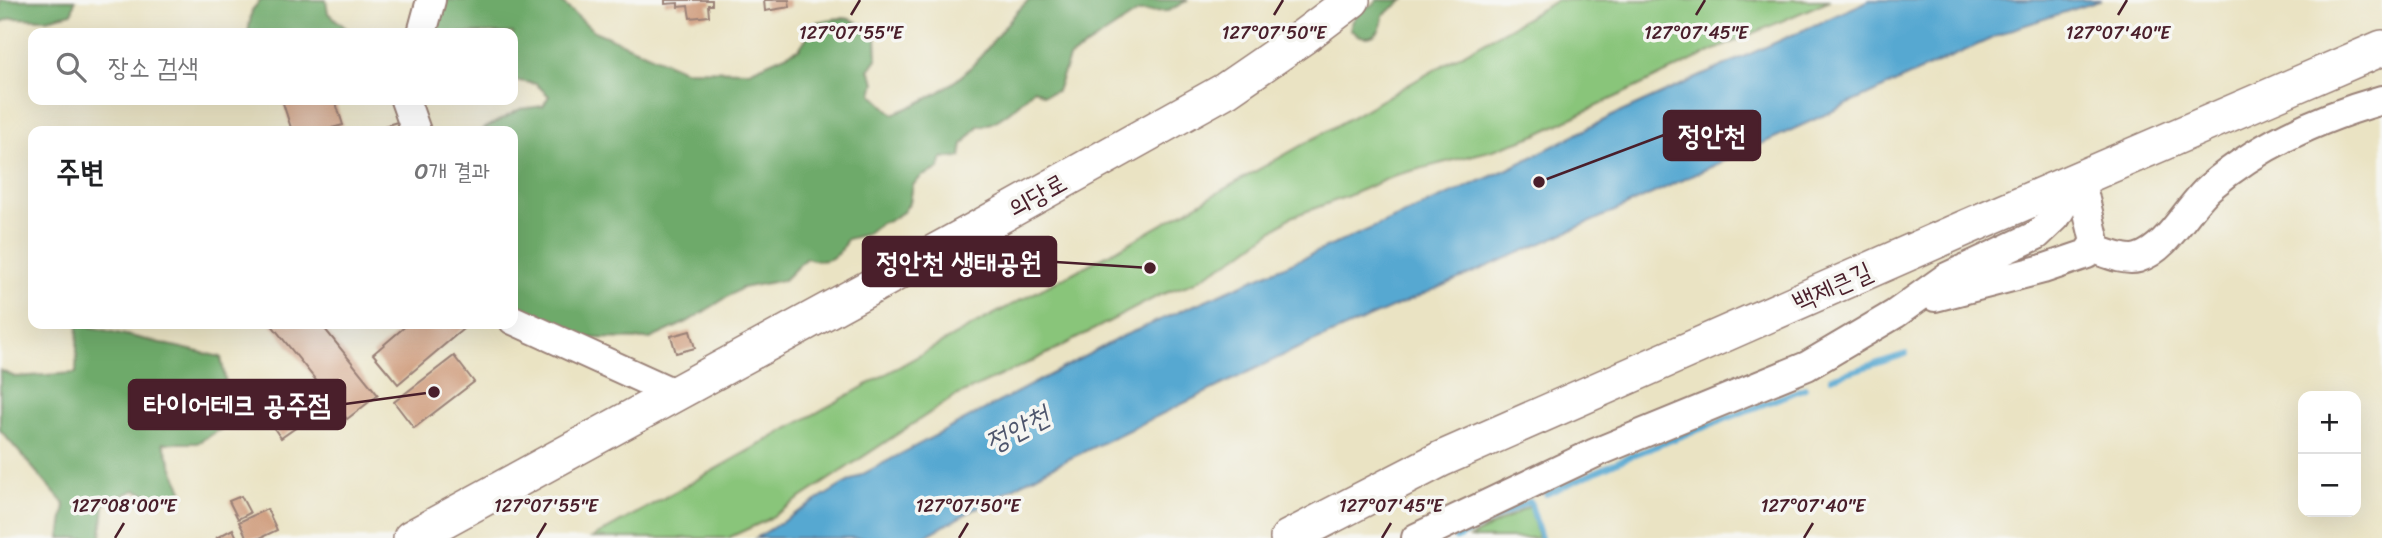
<!DOCTYPE html>
<html lang="ko">
<meta charset="utf-8">
<style>
:root{--surface:#fff;--page:#f6f6f6;--text:#202124;--muted:#757577;--line:#e0e0e0}
body{margin:0;font-family:Sriracha,"Poor Story",sans-serif;background:var(--page);color:var(--text)}
.controls{position:absolute;right:21px;bottom:21px;display:grid;overflow:hidden;border-radius:14px;box-shadow:0 7px 28px #0002}
.controls button{width:63px;height:63px;display:grid;place-items:center;padding:0;border:0;border-bottom:2px solid var(--line);background:var(--surface);color:var(--text);font:35px sans-serif}
.list{margin:0;padding:0;list-style:none}
h2{display:flex;justify-content:space-between;align-items:center;height:91px;margin:0;padding:0 28px;font-size:30px}
h2 small{font-size:23px;font-weight:400;color:var(--muted)}
.icon{flex:none;width:38px;height:38px;fill:none;stroke:currentColor;stroke-width:2;stroke-linecap:round;stroke-linejoin:round}
.map{position:relative;flex:none;width:2382px;height:538px;overflow:hidden}
.search{position:absolute;background:var(--surface);box-shadow:0 7px 28px #0002;left:28px;top:28px;width:490px;height:77px;display:flex;align-items:center;gap:18px;box-sizing:border-box;padding:0 24px;border-radius:14px;color:var(--muted);font-size:26px}
.panel{position:absolute;background:var(--surface);box-shadow:0 7px 28px #0002;left:28px;top:126px;width:490px;height:203px;border-radius:14px}
.map>svg:first-child{display:block}
.green{fill:#89c57a;stroke:#6a7252;stroke-width:2}
.forest{fill:#6eaa6a;stroke:#5c644a;stroke-width:2}
.water{fill:#56a8d1;stroke:#50647e;stroke-width:2}
.lines{fill:none;stroke-linecap:round;stroke-linejoin:round}
.stream{stroke:#56a8d1;stroke-width:6}
.building{fill:#cf9b7c}
.minor-casing{stroke:#9a8177;stroke-width:32}
.major-casing{stroke:#9a8177;stroke-width:38}
.minor{stroke:#fff;stroke-width:28}
.major{stroke:#fff;stroke-width:35}
.ticks{fill:none;stroke:#4a1f2b;stroke-width:2.5}
.labels{text-anchor:middle;dominant-baseline:central;stroke-width:7;stroke-linejoin:round;paint-order:stroke}
.street-label{font-size:26px;fill:#4a1f2b;stroke:#f6f6f2}
.water-label{font-size:28px;font-style:italic;fill:#4f566d;stroke:#f6f6f2}
.ticks-label{font-size:18px;text-anchor:middle;fill:#4a1f2b;stroke:#f6f6f2;stroke-width:7;stroke-linejoin:round;paint-order:stroke}
.leader{fill:none;stroke:#4a1f2b;stroke-width:2.5}
.callout-dot{fill:#4a1f2b;stroke:#f6f6f2;stroke-width:2.5}
.callout{fill:#4a1f2b;stroke:#4a1f2b;stroke-width:2.5}
.callout-label{font-size:28px;text-anchor:middle;font-weight:bold;fill:#fff}
</style>
<div class="map">
<svg width="2382" height="538" viewBox="0 0 2382 538">
<rect width="100%" height="100%" fill="#f6f6f2"/>
<filter id="ink" filterUnits="userSpaceOnUse"><feTurbulence type="fractalNoise" baseFrequency=".0143" numOctaves="2"/><feDisplacementMap in="SourceGraphic" scale="14" xChannelSelector="R" yChannelSelector="G"/><feConvolveMatrix kernelMatrix="1 2 1 2 8 2 1 2 1" color-interpolation-filters="sRGB"/></filter>
<filter id="wash" filterUnits="userSpaceOnUse"><feTurbulence type="fractalNoise" baseFrequency=".00686" numOctaves="4" result="noise"/><feDisplacementMap in="SourceGraphic" scale="28" xChannelSelector="R" yChannelSelector="G"/><feGaussianBlur stdDeviation="1.57" result="paint"/><feColorMatrix in="noise" values="0 0 0 0 0 0 0 0 0 0 0 0 0 0 0 0 0 1.4 0 .05"/><feComposite in="paint" operator="in"/></filter>
<g filter="url(#wash)">
<rect width="100%" height="100%" fill="#eae3c3"/>
<path class="green" d="M1558 0H1830L1708 53 1536 135 1493 150 1396 175 1348 196 1291 217 1242 253 1193 283 1160 295 1039 358 954 397 767 520 728 538H592L983 320 1120 248Z
M1530 506 1538 538H1469Z"/>
<path class="forest" d="M0 0H75L72 13 47 19 11 18 0 23Z
M261 0H326L328 13 352 33H248L252 10Z
M438 0H559L594 31 684 70 749 71 799 49 817 22C848 15 853 16 876 37L877 59 869 70 875 82 872 94 893 114C922 103 950 89 972 66 993 44 1006 20 1029 0H1188L1168 11 1138 12 1103 35 1069 58 1057 91 1044 95 1034 89C1019 104 999 125 978 126L963 144 961 157 942 158 939 169 922 176 913 185 910 202 903 212 889 221 880 223 867 234 847 239C838 259 826 265 806 258L784 280 742 288 687 322 650 339 576 338 527 316 513 302V131H480L520 109 543 106 549 96 536 84 513 80V33H428Z
M1377 0H1404L1383 15C1382 37 1366 44 1350 29 1352 19 1362 6 1373 5Z
M78 324 221 357 233 422 197 443H163L184 496 164 499 135 490 104 504 101 538H60L65 505 0 430V370L15 377 76 373Z"/>
<path class="water" d="M1870 0H2102L2010 30 1597 219 1292 351 1044 471 922 538H756L842 485 1123 336 1508 169 1610 117Z"/>
<g class="lines">
<path class="stream" d="M1831 378 1906 354
M1546 494 1631 456 1805 388
M1456 538 1530 501 1541 538"/>
</g>
<g id="blocks">
<path class="building" d="M665 0H712V5H708L709 16 690 18 688 6 678 7V3L665 4Z
M764 0H789L790 7 765 11Z
M282 100H335L343 125 332 128 333 131H292Z
M404 120 408 131H367Z
M271 324H321L378 395 347 419Z
M408 324H469L398 384 373 354Z
M690 331 695 348 676 353 671 336Z
M454 356 474 382 414 428 394 402Z
M294 387 314 415 281 438 261 410Z
M241 496 250 513 238 519 229 501Z
M267 509 277 530 260 538H247L239 522Z
M233 529 237 538H216Z"/>
</g>
</g>
<g filter="url(#ink)">
<use href="#blocks" fill-opacity="0" stroke="#9a8177" stroke-width="2"/>
<g class="lines">
<defs>
<path id="minor" d="M422 33 431 0
M405 100 416 131
M2091 248C2104 252 2124 262 2138 258 2168 249 2187 207 2210 187 2260 144 2319 118 2382 100
M1935 297 2043 269 2087 254 2095 242 2080 178
M513 320 676 394
M1416 538 1595 453 1807 366 1895 314 1947 277 2037 235 2056 217 2080 178"/>
<path id="major" d="M411 538 966 235 1226 90 1303 37 1352 0
M1288 538 1441 459 1965 228 2382 48"/>
</defs>
<use href="#minor" class="minor-casing"/>
<use href="#major" class="major-casing"/>
<use href="#minor" class="minor"/>
<use href="#major" class="major"/>
</g>
</g>
<path class="ticks" d="M851 15 860 0M1274 15 1283 0M1696 15 1705 0M2118 15 2127 0M115 538 124 523M537 538 546 523M959 538 968 523M1382 538 1391 523M1804 538 1813 523"/>
<g class="labels">
<g class="street-label">
<text transform="translate(1037 195) rotate(-29)">의당로</text>
<text transform="translate(1832 286) rotate(-24)">백제큰길</text>
</g>
<g class="water-label">
<text transform="translate(1017 429) rotate(-28)">정안천</text>
</g>
</g>
<g class="ticks-label">
<text x="851" y="39">127°07'55"E</text>
<text x="1274" y="39">127°07'50"E</text>
<text x="1696" y="39">127°07'45"E</text>
<text x="2118" y="39">127°07'40"E</text>
<text x="124" y="512">127°08'00"E</text>
<text x="546" y="512">127°07'55"E</text>
<text x="968" y="512">127°07'50"E</text>
<text x="1391" y="512">127°07'45"E</text>
<text x="1813" y="512">127°07'40"E</text>
</g>
<path class="leader" d="M1539 182L1664 135M1150 268L1056 262M434 392L345 404"/>
<g class="callout-dot">
<circle cx="1539" cy="182" r="7"/>
<circle cx="1150" cy="268" r="7"/>
<circle cx="434" cy="392" r="7"/>
</g>
<g class="callout">
<rect x="1664" y="111" width="96" height="49" rx="7"/>
<rect x="863" y="237" width="193" height="49" rx="7"/>
<rect x="129" y="380" width="216" height="49" rx="7"/>
</g>
<g class="callout-label">
<text x="1712" y="145">정안천</text>
<text x="959" y="272">정안천 생태공원</text>
<text x="237" y="414">타이어테크 공주점</text>
</g>
</svg>
<div class="controls">
<button>+</button>
<button>−</button>
</div>
<div class="search"><svg class="icon" aria-label="search" viewBox="0 0 24 24"><circle cx="10" cy="10" r="6"/><path d="M15 15l6 6"/></svg>장소 검색</div>
<section class="panel">
<h2>주변<small>0개 결과</small></h2>
<ul class="list">
</ul>
</section>
</div>
